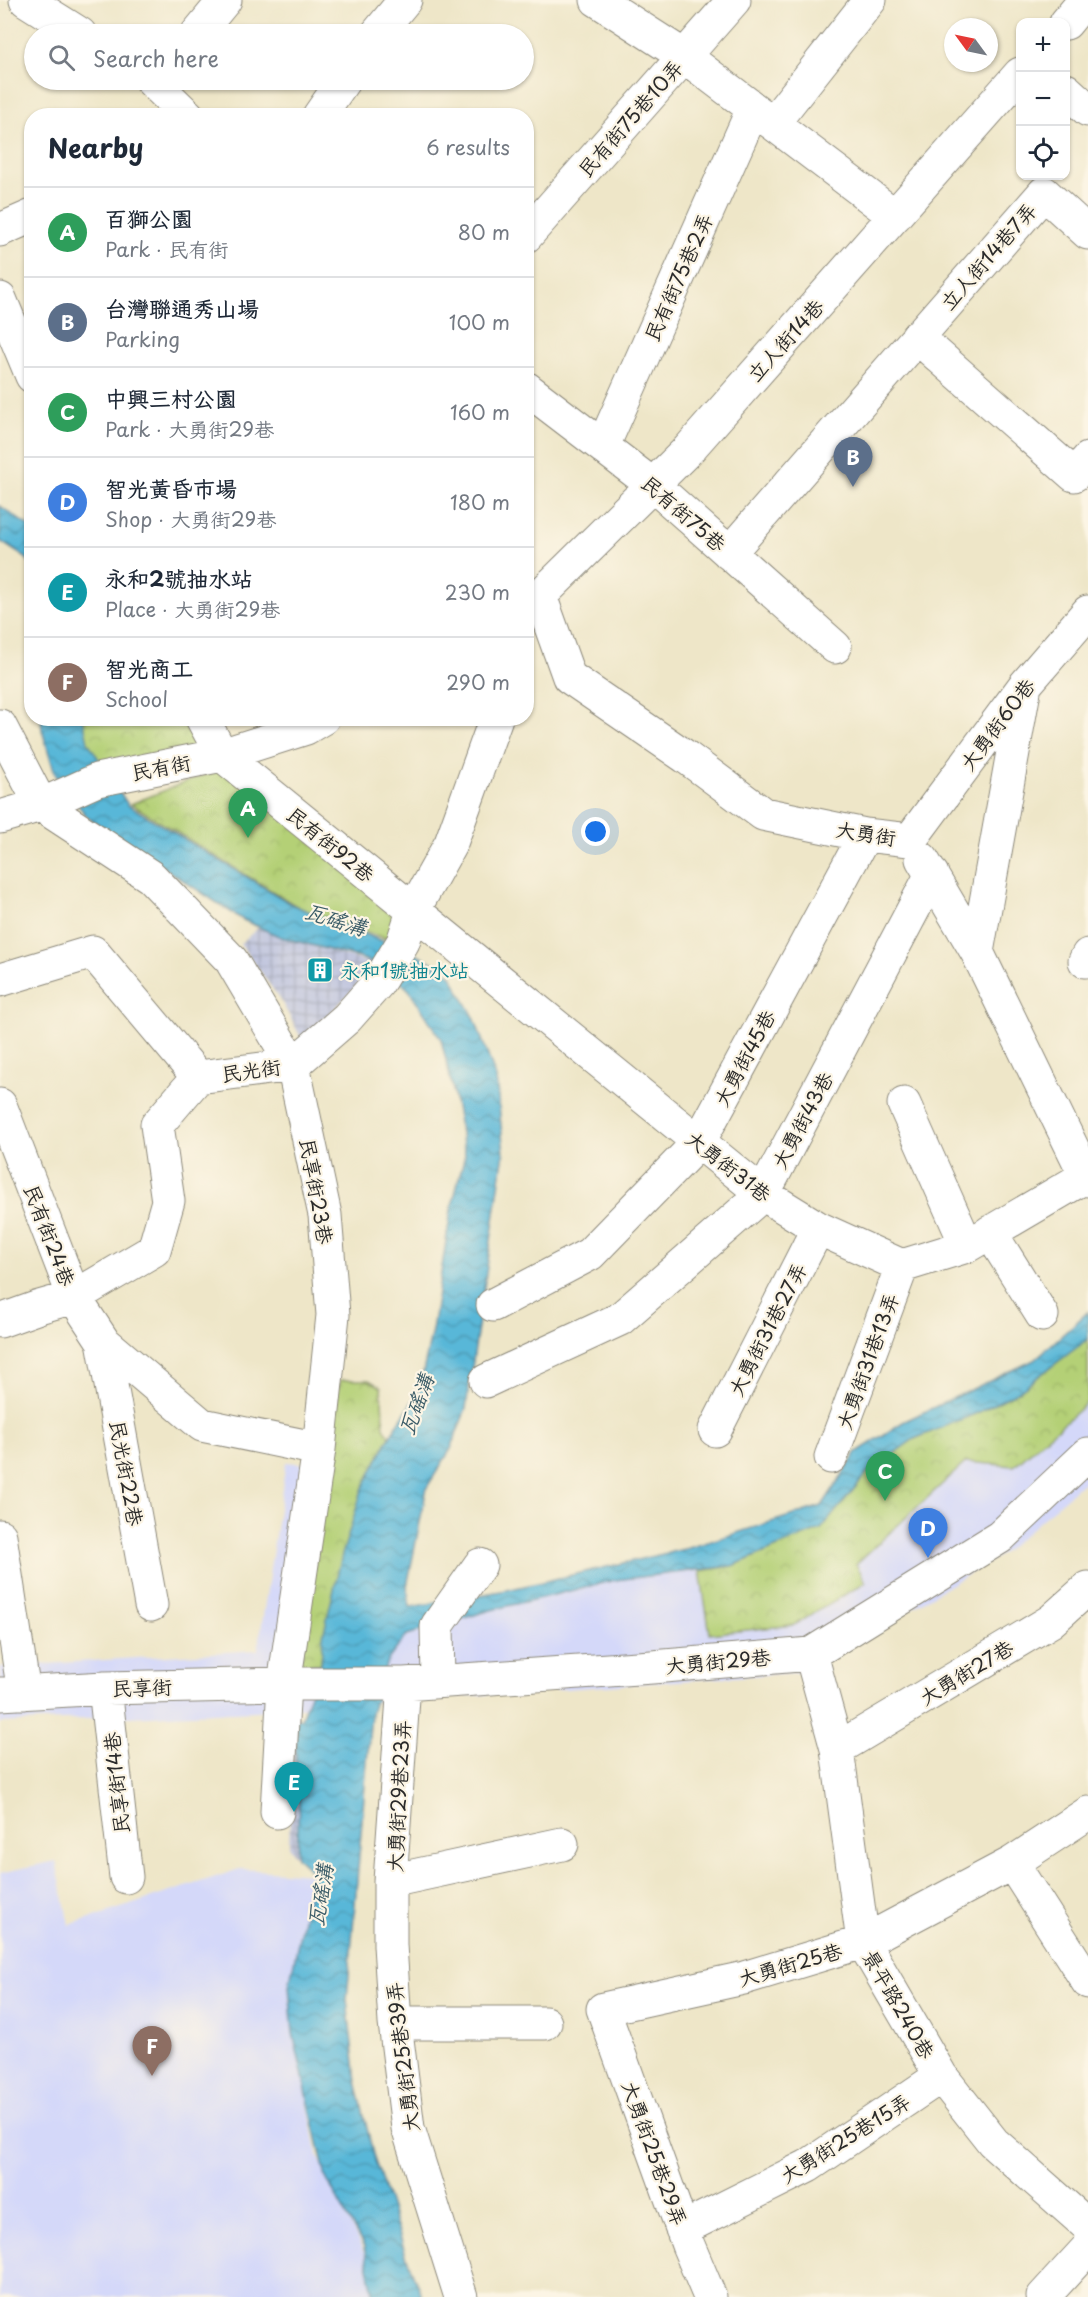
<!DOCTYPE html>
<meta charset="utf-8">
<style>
:root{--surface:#fff;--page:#f2f2f3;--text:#1f2937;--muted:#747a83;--line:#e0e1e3;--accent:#1a73e8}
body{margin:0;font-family:"Playpen Sans","LXGW WenKai TC",sans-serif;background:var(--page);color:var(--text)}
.controls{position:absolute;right:18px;top:18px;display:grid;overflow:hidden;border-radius:12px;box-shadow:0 2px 4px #0004}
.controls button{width:54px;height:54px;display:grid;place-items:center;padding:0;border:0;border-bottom:2px solid var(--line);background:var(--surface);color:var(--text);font:30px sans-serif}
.compass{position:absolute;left:944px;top:18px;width:54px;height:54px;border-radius:50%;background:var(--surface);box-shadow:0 2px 4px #0004;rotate:303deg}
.you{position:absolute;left:596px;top:832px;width:21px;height:21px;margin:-15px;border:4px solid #fff;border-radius:50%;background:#1a73e8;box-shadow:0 0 0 9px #1a73e833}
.badge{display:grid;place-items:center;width:39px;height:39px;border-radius:50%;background:var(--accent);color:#fff;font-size:20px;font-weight:700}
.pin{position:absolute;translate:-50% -50px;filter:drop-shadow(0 2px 3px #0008)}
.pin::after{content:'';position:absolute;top:32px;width:21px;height:18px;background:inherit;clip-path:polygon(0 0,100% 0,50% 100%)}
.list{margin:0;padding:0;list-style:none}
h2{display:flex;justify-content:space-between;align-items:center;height:78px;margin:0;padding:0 24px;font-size:26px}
h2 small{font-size:20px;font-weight:400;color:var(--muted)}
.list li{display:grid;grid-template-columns:39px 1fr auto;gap:18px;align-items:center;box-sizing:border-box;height:90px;padding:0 24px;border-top:2px solid var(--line)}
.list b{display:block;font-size:22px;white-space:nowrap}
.list p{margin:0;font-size:20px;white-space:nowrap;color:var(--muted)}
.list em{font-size:20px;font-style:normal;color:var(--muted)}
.icon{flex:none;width:33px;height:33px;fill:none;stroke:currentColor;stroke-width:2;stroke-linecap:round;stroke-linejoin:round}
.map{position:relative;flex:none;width:1088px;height:2297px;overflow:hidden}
.search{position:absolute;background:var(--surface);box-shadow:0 2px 4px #0004;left:24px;top:24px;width:510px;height:66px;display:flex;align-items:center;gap:15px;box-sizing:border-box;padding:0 21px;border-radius:33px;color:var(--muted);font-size:22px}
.panel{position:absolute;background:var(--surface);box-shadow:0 2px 4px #0004;left:24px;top:108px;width:510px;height:618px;border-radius:24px}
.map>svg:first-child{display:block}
.built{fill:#d4d8f9}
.industrial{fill:url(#industrial-grid)}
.park{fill:url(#park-crowns);stroke:#707e50;stroke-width:1.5}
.water{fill:url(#water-waves);stroke:#427182;stroke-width:1.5}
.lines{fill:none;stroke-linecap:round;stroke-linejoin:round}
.minor-casing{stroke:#8c887a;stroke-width:35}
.minor{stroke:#fff;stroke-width:33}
.labels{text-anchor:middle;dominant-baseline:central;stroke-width:4.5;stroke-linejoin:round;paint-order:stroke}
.street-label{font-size:20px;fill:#2b2b2b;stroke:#fcf5e5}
.culture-label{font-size:20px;fill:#0d838f;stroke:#fcf5e5;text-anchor:start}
.water-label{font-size:21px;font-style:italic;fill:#3b5c68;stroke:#fcf5e5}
</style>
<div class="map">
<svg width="1088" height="2297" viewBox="0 0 1088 2297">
<defs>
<pattern id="industrial-grid" width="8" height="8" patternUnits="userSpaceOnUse" patternTransform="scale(1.5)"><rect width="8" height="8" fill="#bdc3de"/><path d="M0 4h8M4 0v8" fill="none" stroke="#9a9fb4"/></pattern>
<pattern id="park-crowns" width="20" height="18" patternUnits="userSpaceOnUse" patternTransform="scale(1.5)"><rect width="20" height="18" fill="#b4d076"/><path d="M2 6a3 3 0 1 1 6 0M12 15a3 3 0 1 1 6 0" fill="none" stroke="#9bb366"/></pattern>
<pattern id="water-waves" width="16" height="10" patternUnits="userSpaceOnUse" patternTransform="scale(1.5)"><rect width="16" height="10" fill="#59b7d8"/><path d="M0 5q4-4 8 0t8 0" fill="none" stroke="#4a95af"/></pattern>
</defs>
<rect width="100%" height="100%" fill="#fcf5e5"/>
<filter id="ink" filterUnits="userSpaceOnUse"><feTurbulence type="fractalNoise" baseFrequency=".0167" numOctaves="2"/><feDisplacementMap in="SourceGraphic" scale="12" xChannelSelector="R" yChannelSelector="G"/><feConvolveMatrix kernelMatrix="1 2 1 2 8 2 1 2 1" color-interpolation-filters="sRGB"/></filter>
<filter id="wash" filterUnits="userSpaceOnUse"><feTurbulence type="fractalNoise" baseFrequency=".008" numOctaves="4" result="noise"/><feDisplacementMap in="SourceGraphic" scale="24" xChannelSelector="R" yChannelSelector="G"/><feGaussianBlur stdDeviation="1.35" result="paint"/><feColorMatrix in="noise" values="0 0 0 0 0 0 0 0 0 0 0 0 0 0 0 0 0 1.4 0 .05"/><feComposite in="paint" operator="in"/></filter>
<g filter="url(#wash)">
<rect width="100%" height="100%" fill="#eee6c8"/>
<path class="built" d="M1088 1402V1478L1005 1552 806 1672 256 1711 0 1723V1667L258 1650 286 1462 333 1467 300 1664H321L491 1610 615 1580 700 1571 710 1634 866 1582 856 1564 967 1462 1014 1466Z
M56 1861 69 1925 240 1869 312 1874 289 1998 317 2154 377 2280 382 2297H0V1873Z"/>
<path class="industrial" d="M259 927 281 937 377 965 303 1041 280 999 240 944Z
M293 1711 301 1720 297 1857 289 1848Z"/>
<path class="park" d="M73 719H191L212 754 93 786Z
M223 767 401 913 387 939 303 910 131 804Z
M1088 1339V1402L1014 1466 966 1462 856 1564 866 1582 794 1625 710 1634 700 1571 732 1566 821 1529 868 1472 914 1439 977 1413 1019 1391Z
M340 1380H369L381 1387 384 1428 390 1436 362 1490 323 1636 321 1664 300 1665Z"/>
<path class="water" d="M0 506 31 528V564L26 558 0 541Z
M41 719H83L88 742 128 805 293 905 423 957 450 974 474 1017 496 1078 504 1153 466 1408 451 1449 427 1487 407 1586 410 1607 507 1590 689 1548 822 1506 857 1452 903 1422 1034 1360 1088 1312V1339L1019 1391 977 1413 914 1439 868 1472 821 1529 732 1566 615 1580 491 1610 407 1635 387 1661 371 1714 347 1999 356 2081 373 2154 407 2258 422 2297H374L364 2247 326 2178 293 2033 289 1986 313 1872 297 1857 300 1767H296L297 1719H301L321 1664 323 1636 342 1555 362 1490 390 1436 419 1391 432 1330 451 1210 465 1155 453 1090 441 1039 410 991 389 970 363 959 281 937 243 920 87 817 55 774 42 730Z"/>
</g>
<g filter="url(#ink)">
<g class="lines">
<defs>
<path id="minor" d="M26 0 80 34
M597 0 684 56 895 216
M1066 23 1085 0
M197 34 225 0
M377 34 405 0
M151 80 188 116
M1066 90 1088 110
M319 116 344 80
M773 123 870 0
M0 230 32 216
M526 236 734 0
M0 299 32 376
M917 337 1074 475 1088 459
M526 388 653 485 835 647
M603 446 753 109
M729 553 1044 193 1088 233
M540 596 569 677 686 757 763 814 865 835 910 840
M526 603 540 596 688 450 1020 74
M202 718 222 755 763 1194 818 1228 902 1266 967 1246 1088 1175
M0 726 41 805 151 877 231 960 293 1065 325 1215 333 1315 319 1449 284 1684 277 1812
M0 817 41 805 97 780 222 755 306 728 323 718
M910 840 1025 685 1088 612
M922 859 977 952 1088 1180
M977 952 1024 691
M1085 961 1088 955
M0 980 93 952 198 1077
M904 1104 967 1246
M0 1105 74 1297 103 1341 202 1425 319 1449
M990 1232 1042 1315
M493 1305 590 1254 699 1142 865 835
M0 1321 39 1307 74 1297 154 1250 168 1201 157 1125 198 1077 293 1065 347 1018 378 983 403 942 413 911 451 843 496 718
M103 1341 151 1605
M486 1381 620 1319 763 1194 932 874
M715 1430 818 1228
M831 1457 902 1266
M0 1536 24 1693
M811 1654 837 1749 863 1942 941 2076 993 2142 1088 2226
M438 1681 437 1626 480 1565
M404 1684 390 1881V1945L395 2023 408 2128 461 2297
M105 1688 126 1877
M0 1694 105 1688 284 1684H404L652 1667 811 1654 1000 1537 1088 1454
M837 1749 1051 1621 1088 1588
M1012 1863 1088 1982
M390 1881 562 1844
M395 2023H545
M682 2229 808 2166 941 2076
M710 2297 688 2245 603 2009 744 1978 863 1942 1012 1863 1088 1813
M1043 2297 1088 2248"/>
</defs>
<use href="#minor" class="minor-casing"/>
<use href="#minor" class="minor"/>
</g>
</g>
<defs>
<symbol id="building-square" viewBox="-11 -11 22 22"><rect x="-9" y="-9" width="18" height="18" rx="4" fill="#0f9aa8" stroke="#fcf5e5"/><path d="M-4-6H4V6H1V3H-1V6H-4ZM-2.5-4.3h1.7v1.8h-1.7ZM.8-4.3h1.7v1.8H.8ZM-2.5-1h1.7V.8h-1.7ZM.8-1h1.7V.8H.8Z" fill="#fff"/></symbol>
</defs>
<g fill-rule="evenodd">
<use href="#building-square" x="305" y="955" width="30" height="30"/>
</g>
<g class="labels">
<g class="street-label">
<text transform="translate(630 118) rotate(-49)">民有街75巷10弄</text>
<text transform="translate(988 256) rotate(-49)">立人街14巷7弄</text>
<text transform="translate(678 277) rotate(-66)">民有街75巷2弄</text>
<text transform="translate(785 340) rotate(-48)">立人街14巷</text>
<text transform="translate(684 513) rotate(41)">民有街75巷</text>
<text transform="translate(997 724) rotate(-53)">大勇街60巷</text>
<text transform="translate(161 767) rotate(-11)">民有街</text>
<text transform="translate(866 833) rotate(9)">大勇街</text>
<text transform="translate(331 844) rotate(39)">民有街92巷</text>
<text transform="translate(744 1058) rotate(-62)">大勇街45巷</text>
<text transform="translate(251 1070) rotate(-8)">民光街</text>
<text transform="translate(802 1120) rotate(-62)">大勇街43巷</text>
<text transform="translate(729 1166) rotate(38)">大勇街31巷</text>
<text transform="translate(317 1191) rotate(80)">民享街23巷</text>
<text transform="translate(50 1235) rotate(69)">民有街24巷</text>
<text transform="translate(767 1329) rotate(-63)">大勇街31巷27弄</text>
<text transform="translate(867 1361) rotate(-70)">大勇街31巷13弄</text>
<text transform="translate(127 1473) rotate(80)">民光街22巷</text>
<text transform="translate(718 1661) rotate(-5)">大勇街29巷</text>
<text transform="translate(966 1672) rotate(-31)">大勇街27巷</text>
<text transform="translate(142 1687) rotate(-2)">民享街</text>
<text transform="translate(116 1783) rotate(-96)">民享街14巷</text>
<text transform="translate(398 1796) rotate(-87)">大勇街29巷23弄</text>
<text transform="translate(790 1964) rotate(-16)">大勇街25巷</text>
<text transform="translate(899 2004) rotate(60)">景平路240巷</text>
<text transform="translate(402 2057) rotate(-97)">大勇街25巷39弄</text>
<text transform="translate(845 2138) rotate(-32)">大勇街25巷15弄</text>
<text transform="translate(655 2153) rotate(70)">大勇街25巷29弄</text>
</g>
<g class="culture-label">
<text x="340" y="970">永和1號抽水站</text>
</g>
<g class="water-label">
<text transform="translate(336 918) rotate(17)">瓦磘溝</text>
<text transform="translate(415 1404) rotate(-70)">瓦磘溝</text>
<text transform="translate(319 1895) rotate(-81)">瓦磘溝</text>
</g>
</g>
</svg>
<div class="controls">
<button>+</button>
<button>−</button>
<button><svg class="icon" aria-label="locate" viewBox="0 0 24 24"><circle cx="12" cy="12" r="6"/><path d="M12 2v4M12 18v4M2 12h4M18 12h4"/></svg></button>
</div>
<svg class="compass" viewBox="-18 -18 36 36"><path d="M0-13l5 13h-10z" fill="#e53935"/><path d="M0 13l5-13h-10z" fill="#747a83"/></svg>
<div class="you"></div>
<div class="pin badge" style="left:248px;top:838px;background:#2e9e5b">A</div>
<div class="pin badge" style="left:853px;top:487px;background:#5c6f8a">B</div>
<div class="pin badge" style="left:885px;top:1501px;background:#2e9e5b">C</div>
<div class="pin badge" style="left:928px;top:1558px;background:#3f7fe0">D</div>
<div class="pin badge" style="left:294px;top:1812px;background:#0f9aa8">E</div>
<div class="pin badge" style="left:152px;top:2076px;background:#8d6e63">F</div>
<div class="search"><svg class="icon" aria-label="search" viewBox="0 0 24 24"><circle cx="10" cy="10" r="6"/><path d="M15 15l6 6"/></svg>Search here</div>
<section class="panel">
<h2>Nearby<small>6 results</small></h2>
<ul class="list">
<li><span class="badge" style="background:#2e9e5b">A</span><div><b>百獅公園</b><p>Park · 民有街</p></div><em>80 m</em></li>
<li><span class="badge" style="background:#5c6f8a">B</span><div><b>台灣聯通秀山場</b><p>Parking</p></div><em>100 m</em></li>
<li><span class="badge" style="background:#2e9e5b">C</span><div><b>中興三村公園</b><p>Park · 大勇街29巷</p></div><em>160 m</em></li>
<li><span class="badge" style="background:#3f7fe0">D</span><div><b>智光黃昏市場</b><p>Shop · 大勇街29巷</p></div><em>180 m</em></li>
<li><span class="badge" style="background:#0f9aa8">E</span><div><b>永和2號抽水站</b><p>Place · 大勇街29巷</p></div><em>230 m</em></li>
<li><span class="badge" style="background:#8d6e63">F</span><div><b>智光商工</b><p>School</p></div><em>290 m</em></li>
</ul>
</section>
</div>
